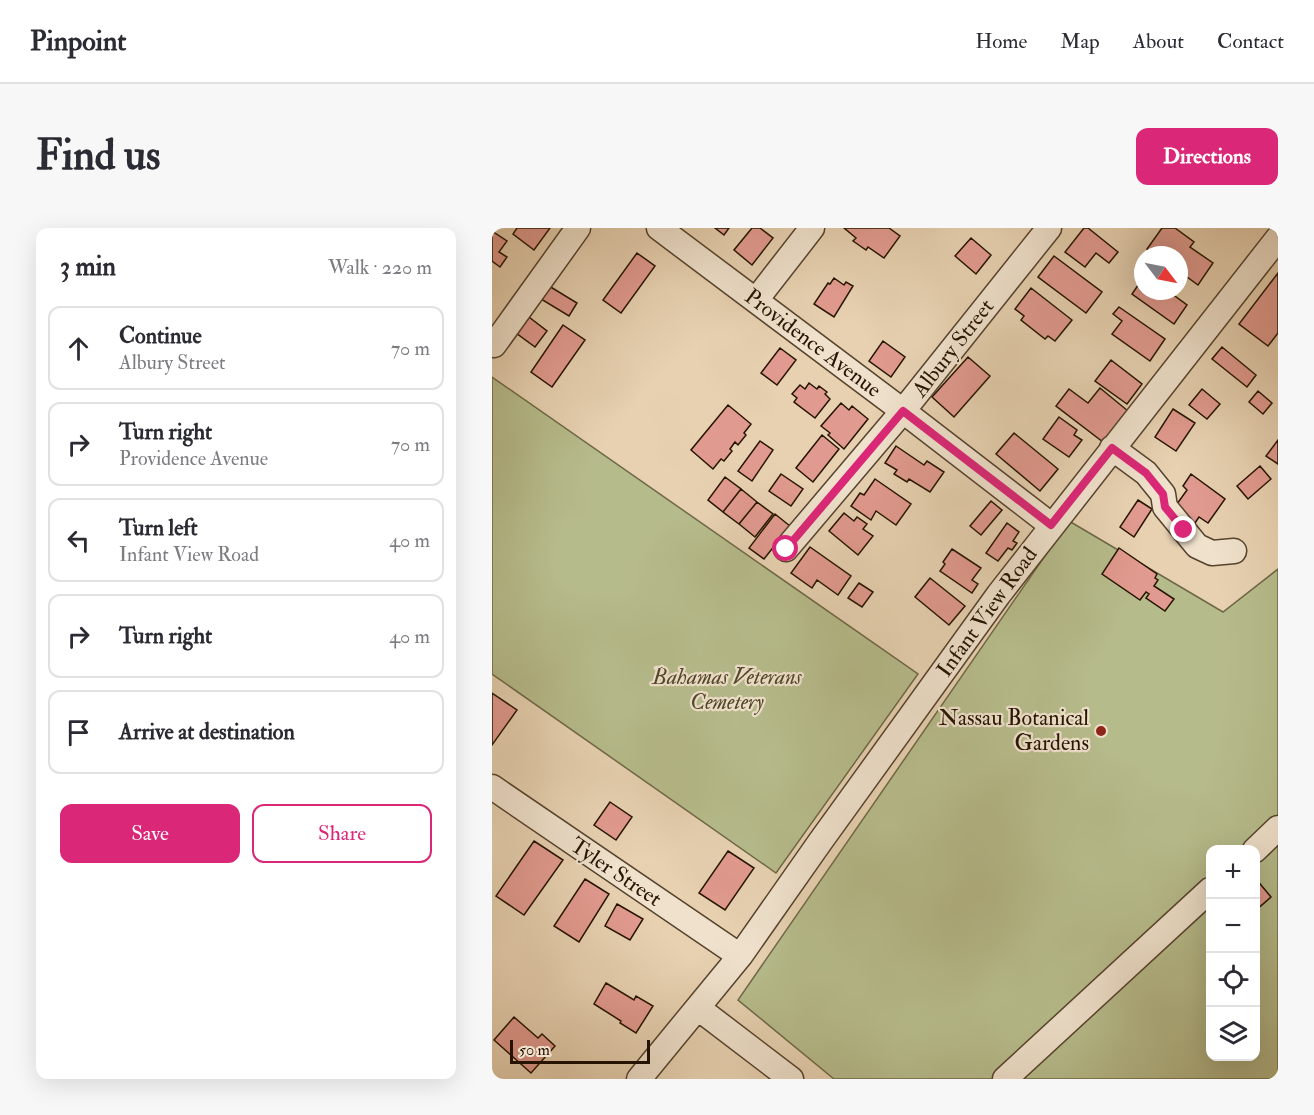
<!DOCTYPE html>
<meta charset="utf-8">
<style>
:root{--surface:#fff;--page:#f7f7f7;--text:#2b2b33;--muted:#7c7c81;--line:#e1e1e2;--accent:#db2777}
body{margin:0;font-family:"IM FELL Double Pica",serif;background:var(--page);color:var(--text)}
.controls{position:absolute;right:18px;bottom:18px;display:grid;overflow:hidden;border-radius:12px;box-shadow:0 6px 24px #0002}
.controls button{width:54px;height:54px;display:grid;place-items:center;padding:0;border:0;border-bottom:2px solid var(--line);background:var(--surface);color:var(--text);font:30px sans-serif}
.compass{position:absolute;left:642px;top:18px;width:54px;height:54px;border-radius:50%;background:var(--surface);box-shadow:0 6px 24px #0002;rotate:122deg}
.scale{position:absolute;left:18px;bottom:15px;width:140px;box-sizing:border-box;padding-left:6px;border:3px solid #261401;border-top:0;font-size:16px;line-height:21px;white-space:nowrap;color:#261401;-webkit-text-stroke:4px #efe1cc;paint-order:stroke}
.stop{position:absolute;width:18px;height:18px;margin:-14px;border:4px solid #db2777;border-radius:50%;background:#fff}
.stop.end{background:#db2777;border-color:#fff;box-shadow:0 2px 6px #0008}
.list{margin:0;padding:0;list-style:none}
h2{display:flex;justify-content:space-between;align-items:center;height:78px;margin:0;padding:0 24px;font-size:26px}
h2 small{font-size:20px;font-weight:400;color:var(--muted)}
.list li{display:grid;grid-template-columns:39px 1fr auto;gap:18px;align-items:center;box-sizing:border-box;height:84px;margin:0 12px 12px;padding:0 12px;border:2px solid var(--line);border-radius:12px}
.list b{display:block;font-size:22px;white-space:nowrap}
.list p{margin:0;font-size:20px;white-space:nowrap;color:var(--muted)}
.list em{font-size:20px;font-style:normal;color:var(--muted)}
.actions{display:flex;gap:12px;padding:18px 24px}
.actions a{flex:1;padding:14px 0;border:2px solid var(--accent);border-radius:12px;text-align:center;font-size:21px;color:var(--accent)}
.actions .main{background:var(--accent);color:#fff}
.icon{flex:none;width:33px;height:33px;fill:none;stroke:currentColor;stroke-width:2;stroke-linecap:round;stroke-linejoin:round}
.map{position:relative;flex:none;width:786px;height:851px;overflow:hidden;border-radius:12px}
header{display:flex;align-items:center;gap:36px;box-sizing:border-box;height:84px;padding:0 30px;background:var(--surface);border-bottom:2px solid var(--line)}
header strong{font-size:28px}
nav{display:flex;gap:33px;margin-inline-start:auto;font-size:21px}
.intro{display:flex;align-items:center;justify-content:space-between;box-sizing:border-box;height:144px;padding:0 36px}
h1{margin:0;font-size:42px}
.button{padding:15px 27px;border-radius:12px;background:var(--accent);color:#fff;font-size:21px;font-weight:700}
main{display:flex;gap:36px;padding:0 36px}
aside{flex:1;background:var(--surface);border-radius:12px;box-shadow:0 6px 24px #0002}
.map>svg:first-child{display:block}
.green{fill:#b6bb8b;stroke:#6e6846;stroke-width:1.5;fill-rule:evenodd}
.building{fill:#e19a8f;stroke:#261401;stroke-width:1.5}
.lines{fill:none;stroke-linecap:round;stroke-linejoin:round}
.minor-casing{stroke:#56432d;stroke-width:27}
.minor{stroke:#efe1cc;stroke-width:24}
.route{stroke:#db2777;stroke-width:8}
.poi-dot{fill:#8f2418;stroke:#efe1cc;stroke-width:2}
.labels{text-anchor:middle;dominant-baseline:central;stroke-width:4.5;stroke-linejoin:round;paint-order:stroke}
.street-label{font-size:22px;fill:#261401;stroke:#efe1cc}
.park-label{font-size:22px;font-style:italic;fill:#51462a;stroke:#efe1cc}
.poi-label{font-size:22px;fill:#261401;stroke:#efe1cc;text-anchor:end}
</style>
<header>
<strong>Pinpoint</strong>
<nav><a>Home</a><a>Map</a><a>About</a><a>Contact</a></nav>
</header>
<div class="intro"><h1>Find us</h1><a class="button">Directions</a></div>
<main>
<aside>
<h2>3 min<small>Walk · 220 m</small></h2>
<ul class="list">
<li><svg class="icon" aria-label="ahead" viewBox="0 0 24 24"><path d="M12 20V5M6 11l6-6 6 6"/></svg><div><b>Continue</b><p>Albury Street</p></div><em>70 m</em></li>
<li><svg class="icon" aria-label="right" viewBox="0 0 24 24"><path d="M7 20v-9h11M14 6l5 5-5 5"/></svg><div><b>Turn right</b><p>Providence Avenue</p></div><em>70 m</em></li>
<li><svg class="icon" aria-label="left" viewBox="0 0 24 24"><path d="M17 20v-9H6M10 6l-5 5 5 5"/></svg><div><b>Turn left</b><p>Infant View Road</p></div><em>40 m</em></li>
<li><svg class="icon" aria-label="right" viewBox="0 0 24 24"><path d="M7 20v-9h11M14 6l5 5-5 5"/></svg><div><b>Turn right</b></div><em>40 m</em></li>
<li><svg class="icon" aria-label="arrive" viewBox="0 0 24 24"><path d="M6 21V4h12l-3 4 3 4H6"/></svg><div><b>Arrive at destination</b></div></li>
</ul>
<div class="actions"><a class="main">Save</a><a>Share</a></div>
</aside>
<div class="map">
<svg width="786" height="851" viewBox="0 0 786 851">
<rect width="100%" height="100%" fill="#e7d1b1"/>
<filter id="stains"><feTurbulence type="fractalNoise" baseFrequency=".00333" numOctaves="4"/><feColorMatrix values="0 0 0 0 .2 0 0 0 0 .09 0 0 0 0 .02 0 0 0 .5 -.17"/></filter>
<radialGradient id="worn" r=".72"><stop offset=".6" stop-color="#630" stop-opacity="0"/><stop offset="1" stop-color="#630" stop-opacity=".3"/></radialGradient>
<path class="green" d="M0 149 426 446 284 645 0 446Z
M577 293 731 384 786 341V851H342L246 772ZM718 622H764V828H718Z"/>
<path class="building" d="M25 0H58L42 22 21 6Z
M223 0H237L232 7Z
M260 0H268L281 10 260 37 242 22Z
M352 0H397L408 8 392 30 376 19 374 22 361 13 364 10Z
M592 0H596L626 24 617 35 604 25 593 39 573 24Z
M670 0H683L702 14 698 19 721 35 706 57 687 43V27H664L655 21Z
M0 3 15 13 7 24 15 29 8 39 0 33Z
M479 10 499 27 484 46 463 28Z
M145 25 163 38 129 85 111 72Z
M562 28 610 64 594 85 546 49Z
M786 45V105L776 118 747 96Z
M342 50 352 57 354 54 361 58 342 89 322 76 336 55 338 56Z
M651 50V63H676L695 77 682 96 640 66Z
M57 58 85 75 77 88 49 71Z
M539 60 580 92 563 113 556 108 553 111 529 92 532 88 523 81Z
M627 79 673 111 658 133 620 106 630 93 621 86Z
M33 86 55 103 43 119 20 102Z
M71 97 93 112 60 159 39 144Z
M391 113 413 129 399 149 377 133Z
M730 119 764 147 755 159 720 131Z
M288 120 304 132 285 157 269 145Z
M476 129 498 148 462 189 440 169Z
M619 132 650 156 635 176 603 153Z
M317 155 325 161 327 158 335 164 333 166 338 171 323 190 302 174 305 170 300 166 308 157 313 161Z
M608 160 636 183 611 214 564 178 577 161 596 175Z
M710 161 728 176 715 191 697 177Z
M766 163 780 175 771 186 757 174Z
M349 175 357 182 360 178 376 191 352 221 336 207 338 205 329 198Z
M236 177 259 196 252 205 254 207 246 217 243 214 238 221 240 223 232 233 229 231 221 241 199 222Z
M681 181 703 195 684 223 663 209Z
M567 189 585 202 582 207 590 212 577 229 551 211Z
M522 205 566 241 548 263 504 226Z
M330 207 347 221 321 254 304 240Z
M786 212V236L774 228Z
M268 213 281 222 260 253 246 243Z
M404 218 432 237 435 233 452 244 438 264 417 251 415 254 402 246 405 242 393 235Z
M768 238 779 251 756 271 745 258Z
M289 246 311 261 299 278 277 263Z
M699 246 733 271 716 295 707 289 703 295 682 280 695 262 691 258Z
M233 249 249 261 231 284 216 272Z
M383 251 419 276 404 297 384 283 379 292 359 278 368 265 372 267Z
M249 261 265 274 247 296 231 284Z
M646 272 660 281 642 309 628 299Z
M499 273 510 282 489 307 478 298Z
M265 274 281 286 263 309 247 296Z
M352 285 362 293 365 289 375 296 371 301 381 308 366 327 337 303Z
M283 286 298 298 272 331 257 320Z
M515 295 527 304 521 313 525 315 520 322 516 320 506 333 494 325Z
M318 319 359 348 346 367 325 352 320 360 299 345Z
M627 320 665 346 663 350 666 352 662 358 682 371 673 383 654 370 657 366 654 364 648 372 610 346Z
M460 321 489 340 480 352 486 356 480 365 448 343 453 336 451 334Z
M438 350 473 378 457 397 423 369Z
M367 355 381 364 370 379 356 370Z
M0 465 25 482 0 517Z
M118 574 140 589 124 612 102 597Z
M42 613 71 632 32 687 4 668Z
M236 623 262 640 233 682 207 665Z
M93 651 117 666 87 714 62 698Z
M764 651 779 669 764 682Z
M125 676 151 691 138 712 113 698Z
M114 755 142 772 144 768 161 778 144 805 128 795 129 793 102 776Z
M22 789 46 810 50 806 63 818 39 845 2 812Z"/>
<g class="lines">
<defs>
<path id="minor" d="M167 0 411 183 559 297
M264 72 320 0
M2 117 86 0
M620 220 654 245 671 266 673 279 705 318 720 325 742 323
M294 321 411 183 557 0
M0 559 248 728
M763 622 786 600
M206 780 299 851
M147 851 248 728 328 614 507 366 786 10
M513 851 718 662"/>
</defs>
<use href="#minor" class="minor-casing"/>
<use href="#minor" class="minor"/>
</g>
<g class="lines">
<path class="route" d="M294 321 411 183 559 297 620 220 654 245 671 266 673 279 692 302"/>
</g>
<circle class="poi-dot" cx="609" cy="503" r="6"/>
<g class="labels">
<g class="street-label">
<text transform="translate(321 115) rotate(37)">Providence Avenue</text>
<text transform="translate(461 120) rotate(-52)">Albury Street</text>
<text transform="translate(495 384) rotate(-54)">Infant View Road</text>
<text transform="translate(124 644) rotate(34)">Tyler Street</text>
</g>
<g class="park-label">
<text x="235" y="449">Bahamas Veterans<tspan x="235" dy="25">Cemetery</tspan></text>
</g>
<g class="poi-label">
<text x="597" y="490">Nassau Botanical<tspan x="597" dy="25">Gardens</tspan></text>
</g>
</g>
<rect width="100%" height="100%" filter="url(#stains)"/>
<rect width="100%" height="100%" fill="url(#worn)"/>
</svg>
<div class="controls">
<button>+</button>
<button>−</button>
<button><svg class="icon" aria-label="locate" viewBox="0 0 24 24"><circle cx="12" cy="12" r="6"/><path d="M12 2v4M12 18v4M2 12h4M18 12h4"/></svg></button>
<button><svg class="icon" aria-label="layers" viewBox="0 0 24 24"><path d="M12 4l9 5-9 5-9-5zM3 14l9 5 9-5"/></svg></button>
</div>
<svg class="compass" viewBox="-18 -18 36 36"><path d="M0-13l5 13h-10z" fill="#e53935"/><path d="M0 13l5-13h-10z" fill="#7c7c81"/></svg>
<div class="scale">50 m</div>
<div class="stop" style="left:294px;top:321px"></div>
<div class="stop end" style="left:692px;top:302px"></div>
</div>
</main>
